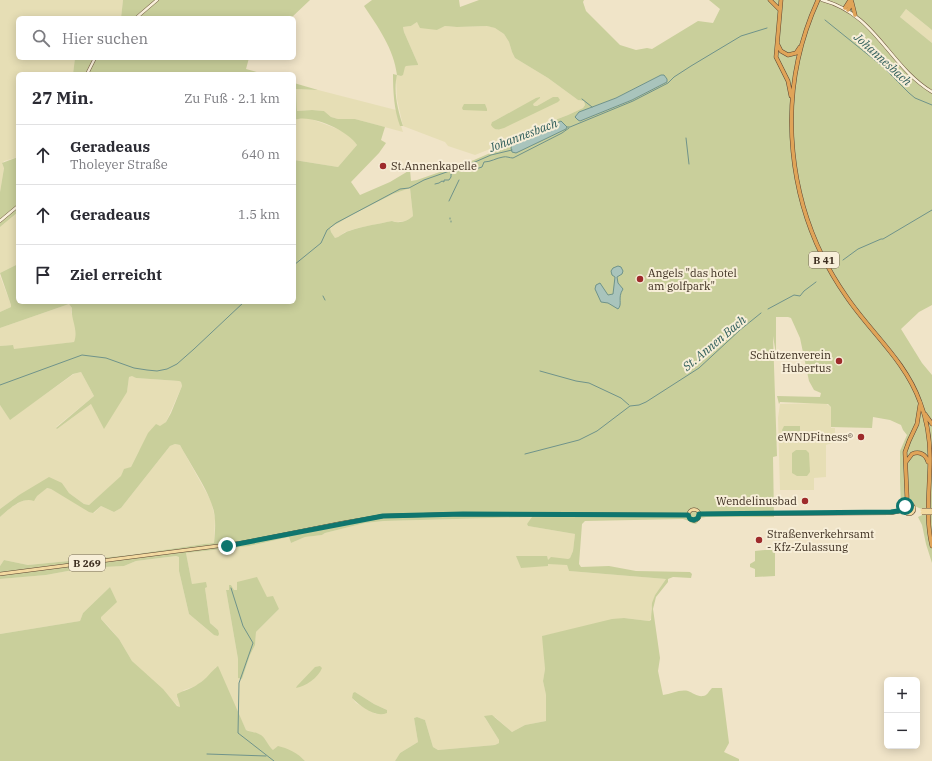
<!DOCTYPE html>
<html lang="de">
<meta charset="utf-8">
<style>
:root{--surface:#fff;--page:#f7f7f7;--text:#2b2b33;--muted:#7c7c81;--line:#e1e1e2}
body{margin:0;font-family:"IBM Plex Serif",serif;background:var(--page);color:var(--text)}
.controls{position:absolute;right:12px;bottom:12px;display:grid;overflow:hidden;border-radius:6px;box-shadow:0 2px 10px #0003}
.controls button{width:36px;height:36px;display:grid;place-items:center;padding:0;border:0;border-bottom:1px solid var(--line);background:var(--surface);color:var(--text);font:20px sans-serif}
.stop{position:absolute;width:12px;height:12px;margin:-9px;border:3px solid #0f766e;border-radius:50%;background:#fff}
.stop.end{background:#0f766e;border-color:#fff;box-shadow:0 1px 4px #0008}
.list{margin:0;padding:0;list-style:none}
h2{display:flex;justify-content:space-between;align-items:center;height:52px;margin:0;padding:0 16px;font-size:17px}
h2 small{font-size:13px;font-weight:400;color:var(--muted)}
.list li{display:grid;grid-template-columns:26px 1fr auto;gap:12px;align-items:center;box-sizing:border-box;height:60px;padding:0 16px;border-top:1px solid var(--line)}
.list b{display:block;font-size:15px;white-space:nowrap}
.list p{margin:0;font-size:13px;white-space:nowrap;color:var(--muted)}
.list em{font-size:13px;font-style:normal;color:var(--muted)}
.icon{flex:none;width:22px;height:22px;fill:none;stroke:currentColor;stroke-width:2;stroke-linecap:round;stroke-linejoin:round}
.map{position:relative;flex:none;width:932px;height:761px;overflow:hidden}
.search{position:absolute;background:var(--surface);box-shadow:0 2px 10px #0003;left:16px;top:16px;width:280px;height:44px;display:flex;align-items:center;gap:10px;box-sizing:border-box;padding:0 14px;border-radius:6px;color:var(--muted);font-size:15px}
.panel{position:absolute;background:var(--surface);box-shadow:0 2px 10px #0003;left:16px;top:72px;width:280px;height:232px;border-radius:6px}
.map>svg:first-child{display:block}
.farmland{fill:#e6deb5;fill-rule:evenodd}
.green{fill:#c9cf9b;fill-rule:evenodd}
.water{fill:#a9c4bc;stroke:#6f938a}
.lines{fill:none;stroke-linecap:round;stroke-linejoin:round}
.stream{stroke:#6f938a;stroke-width:1}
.secondary-casing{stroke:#6f573f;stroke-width:3.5}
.primary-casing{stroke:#5b4430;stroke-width:4}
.highway-casing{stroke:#5b4430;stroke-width:4.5}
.secondary{stroke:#faf1dc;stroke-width:2.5}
.primary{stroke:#f3d9a0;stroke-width:3}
.highway{stroke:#e0a458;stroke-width:3.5}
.primary-bridge-casing{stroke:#5b4430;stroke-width:4;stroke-linecap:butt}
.primary-bridge{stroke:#f3d9a0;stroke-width:3}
.route{stroke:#0f766e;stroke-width:5}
.poi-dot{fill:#9e2a2b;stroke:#f7eed8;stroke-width:1.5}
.labels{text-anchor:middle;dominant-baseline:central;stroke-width:4;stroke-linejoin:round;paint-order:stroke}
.shield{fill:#f7eed8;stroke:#756857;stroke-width:1}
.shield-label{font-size:10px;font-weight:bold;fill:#3d2e20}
.poi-label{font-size:11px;fill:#3d2e20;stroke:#f7eed8;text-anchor:start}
.water-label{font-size:12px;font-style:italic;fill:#2f5d5a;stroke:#f7eed8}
</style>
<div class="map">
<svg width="932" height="761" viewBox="0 0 932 761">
<rect width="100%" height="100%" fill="#f0e4c8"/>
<path class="farmland" d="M0 0H123L121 18H18V58H75L73 74H18V157L4 161 2 164 4 167 0 192Z
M906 9 932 30V43L900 17Z
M417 22 437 30 445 26 457 27 488 26 495 28 504 34 509 42 512 52 515 58 548 78 578 100 584 101 585 105 583 108 568 115 542 125 534 126 528 131 519 135 498 141 495 147 475 155 448 146 445 142 403 126 397 99 396 78 397 75 401 76 405 66 418 65V64L404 32 403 27 411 26ZM553 97 497 130 492 122 513 111 533 104 534 106H537Z
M296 89 318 90 396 110 403 132 355 119H338L331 117 324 111 312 110 297 111Z
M302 117 311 119 338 129 351 136 357 145 338 167 294 160V120Z
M410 188 413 216 411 218 405 221 396 222 392 221 358 228 345 232 337 238H335L331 232 330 228 333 226 352 215 393 194Z
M18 212V264L0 273V227Z
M0 276 11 305V307L0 312Z
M69 304 72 308 71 312 75 322 76 337 74 342 13 350V345L0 346V328Z
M81 372 94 396 56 427 57 429 91 404 127 392 129 377 132 375 136 378 179 381 181 382 182 386 166 422 160 427 139 451 131 467 123 472 122 476 89 505 84 504 69 493 62 483 19 495 0 509V405L10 419 74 374Z
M825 403 831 407V428H835V442L826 445V477L814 478V490H780L778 418 780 404Z
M175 444 180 445 211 501 215 518 214 543 204 544 130 555 28 565 4 560 0 566V517L10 508 22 501 30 499 35 500 36 496 46 488 51 489 94 513 101 506 114 512 121 508 170 446Z
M533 517 535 518 527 524 528 526 575 534 573 551 570 558 568 559 567 565 569 571 666 579 655 595 651 609 652 617 649 621 624 618 543 636 545 669 543 681 546 695V721L525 725 512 732 495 717 485 718 499 740V743L495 745 438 750 433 747 425 720 417 717 414 718 418 742 400 753 395 761H305L302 758 273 750 269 747 265 739 259 734 246 730 216 667 208 677 196 686 184 690 177 698 180 703V708L132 661 119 639 108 626 101 619 100 617 116 602 110 587 83 613 80 621 0 634V579L46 575 84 568 124 566 136 561 176 556 179 557V571L189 614 214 635 218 630 210 623 205 588 206 583 192 584 186 553 255 545 289 537 291 543 305 537 322 535 325 533 365 523 384 521ZM231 585 234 590 269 598 279 609 256 632 255 645 250 655 242 679 238 677V659L226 590H229ZM355 692 374 704 387 710 376 714 356 703 352 698Z"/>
<path class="green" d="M123 0H310L291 18H121Z
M372 0H459L460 7 479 0H584L583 2 586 11 620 45 636 50 647 48 652 49 698 21 713 23 720 9 709 0H932V30L906 9 900 17 932 43V305L919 312 901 329 922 363 932 375V563L926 544 922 525 918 517 922 515V509C913 507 910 498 901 507L900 481V451L907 435 903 430 901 425 890 420 873 417 872 428 831 427V407L828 404 780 402 779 404 777 396 820 397 821 393 814 390 809 381 800 338 791 318 788 317H776V354L773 336 777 456 773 457 774 517H706L701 518 696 524 691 523 689 521 683 519 585 521 582 524 579 564 581 567 609 566 636 571 690 572 692 574 691 578 673 577 668 579V582L656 597 653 609 660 658 658 671 663 695C671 694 680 689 688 691 693 693 698 697 703 696 707 696 709 691 712 688H722L729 743 724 752 739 759V761H395L400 753 418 742 414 718 417 717 425 720 433 747 438 750 495 745 499 743V740L484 716 492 715 512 732 525 725 546 721V695L543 681 545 669 542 636 612 619 624 618 649 621 651 620 652 603 655 595 666 579 569 571 567 565 548 564V566L521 568 516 556H547L548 560 551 557 568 559 570 558 573 551 575 534 528 526 527 524 532 517 384 521 365 523 325 533 322 535 305 537 291 543 289 537 249 546 186 553 192 584 206 582 207 587 205 588 210 623 218 630 219 634 218 636 214 635 189 614 179 571V557L176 556 136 561 124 566 84 568 46 575 0 579V566L4 560 28 565 130 555 204 544 214 543C215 533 216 522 214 512 210 492 190 464 180 445L175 444 170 446 121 508 114 512 101 506 93 513 89 512 51 489 47 488 37 496 34 501C22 496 8 510 0 517V509L19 495 49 477 62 483 69 493 84 504 89 505 121 476 124 469 131 467 148 433 156 424 160 426 166 422 171 413 182 386 181 382 179 381 136 378 132 376 129 377 127 392 104 429 91 404 57 429 56 428 94 396 81 372 73 374 10 420 0 405V346L13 345 14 349 74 342C79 330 70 317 72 308L69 304 0 328V312L11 307V305L0 273 18 264V302H294V160L338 167 357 145C349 131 310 113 294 120V83L318 90 296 89 297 111 312 110 324 111 331 117 338 119H355L385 127 381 140 386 143 379 153 351 182 360 195 390 182 410 170 411 181 417 180 474 160 495 151 498 141 519 135 528 131 534 126 542 125 568 115 583 108 585 105 584 101 578 100 548 78 515 58 512 52 509 42 504 34 495 28 487 26 457 27 445 26 437 30 420 28 417 22 411 26 403 27 404 32 418 64V65L406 66 405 67 403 75 401 76 397 75C393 92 398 111 403 126H400C394 110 393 91 393 74L397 75C394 49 378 27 364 6ZM661 75 667 79V82L632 100 580 121 575 117 579 112 616 98ZM410 188 413 216C408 221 399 224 392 221 378 224 363 226 349 231 344 232 340 237 335 238L331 232 330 228 333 226 352 215 393 194Z
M75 58H249L246 69 264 74H73Z
M540 97V98L533 104 534 106H537L553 97H558L560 100 558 102 504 128C498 130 495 131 491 125L492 122 496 120 536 98Z
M464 104H485L487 109V111L463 110 462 108Z
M18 157V212L0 227V192L4 168 2 163Z
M784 426H800V438H784L783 436 782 430Z
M796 450H806L809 453 810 472 807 476H797L792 473V453Z
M765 550H775V576L755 577V569L750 567V564L755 561V551Z
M257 577 267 597 273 596 279 609 256 632 255 645 250 655 242 679 238 678V659L226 590H229V585H231L234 590H237V582Z
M110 587 117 602 101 617V619L119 639 132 661 163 689 177 706 180 707C180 702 177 699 177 694 184 690 192 689 198 684 207 679 211 671 218 666L246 730C250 732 256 732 259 734 266 737 267 745 273 750L278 746C287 748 298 753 305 761H0V634L80 621 83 613Z
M320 666 322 668C318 678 306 686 296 688L297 686 315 667Z
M355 692 374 704 387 710V713C375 718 360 706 352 698L353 693Z"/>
<path class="water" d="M661 75H664L667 79V82L632 100 580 121 578 120 575 117 579 112 616 98Z
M561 121 567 127 566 129 516 153 512 152 511 148 512 145Z
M618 266 621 267 623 271 622 274 617 277 618 283 623 289C617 298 623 304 618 309L608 303 601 302 595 289 596 285 600 283 608 295 613 294 615 277 612 275 611 271 613 268Z"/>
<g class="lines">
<path class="stream" d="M825 20 882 66 909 93 915 98 932 105
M582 99 592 107
M567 127H570L633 101 668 83 674 77 691 66 741 36 767 28
M686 138 689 164
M435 184 439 183 442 181 444 182V180H449L451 177V174L467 166H474L476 169 482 167 484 162C491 162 496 158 503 157 506 156 510 158 513 158L562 133 569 128
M449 201 459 180
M450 218V219
M451 221V222
M843 260 858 249 881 239H883L932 210
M294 265 321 243 327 230 336 223 400 189 409 188 424 180 475 162 491 155 512 150
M323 296 325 300
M768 309 794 295 800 296 804 291 816 282
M540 371 576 381 589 383 621 398 629 405
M0 385 82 355 106 358 134 368 147 370 157 371 167 369 177 364 194 349 244 302
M525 454 579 440 597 431 630 406 639 405 646 402 699 368 740 330 761 313
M231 588 243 626 253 643 239 683 238 733 274 761
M207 754 266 756"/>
<defs>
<path id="secondary" d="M822 0C876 14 888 65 932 92
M136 18 157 0
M87 74 95 58
M0 221 18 206"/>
<path id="primary" d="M904 509a5 5 0 1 1 10 0a5 5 0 1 1-10 0Z
M688.5 515a5.5 5.5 0 1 1 11 0a5.5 5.5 0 1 1-11 0Z
M699 514 891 513 905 510
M0 574 241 543 342 523 383 516 463 514 688 515"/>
<path id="highway" d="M770 0 779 9
M781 0 776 57 788 81 791 96
M818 0C774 96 786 210 846 296 870 332 905 360 920 402 927 420 930 439 930 458 930 488 925 517 932 546
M852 3 855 15
M845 8 850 0
M848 10 852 3 851 0
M778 45 781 51 788 55 796 53 800 47
M925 414 932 424
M906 462 912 454C919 451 926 454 928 462
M906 505 907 497 905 452 909 441 917 424 920 405"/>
</defs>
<use href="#secondary" class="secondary-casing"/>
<use href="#primary" class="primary-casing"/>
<use href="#highway" class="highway-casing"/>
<use href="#secondary" class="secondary"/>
<use href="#primary" class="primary"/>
<use href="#highway" class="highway"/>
<defs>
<path id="primary-bridge" d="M922 510H932
M922 513H932"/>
</defs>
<use href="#primary-bridge" class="primary-bridge-casing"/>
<use href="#primary-bridge" class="primary-bridge"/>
</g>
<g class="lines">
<path class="route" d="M227 546 383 516 463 514 688 515 690 519 694 520 698 518 699 514 891 512 905 510V506"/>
</g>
<g class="poi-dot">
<circle cx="383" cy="166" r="4"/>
<circle cx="640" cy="279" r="4"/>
<circle cx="839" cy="361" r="4"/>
<circle cx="861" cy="437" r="4"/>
<circle cx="805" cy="501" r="4"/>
<circle cx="759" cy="540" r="4"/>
</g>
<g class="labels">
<g class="shield">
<rect x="809" y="252" width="30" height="16" rx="3"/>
<rect x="69" y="555" width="36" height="16" rx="3"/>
</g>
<g class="shield-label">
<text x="824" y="260">B 41</text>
<text x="87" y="563">B 269</text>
</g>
<g class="poi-label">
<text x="391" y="166">St.Annenkapelle</text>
<text x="648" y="273">Angels "das hotel<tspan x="648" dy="13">am golfpark"</tspan></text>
<text x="831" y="355" text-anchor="end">Schützenverein<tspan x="831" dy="13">Hubertus</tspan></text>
<text x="853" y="437" text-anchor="end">eWNDFitness®</text>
<text x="797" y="501" text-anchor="end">Wendelinusbad</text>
<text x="767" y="534">Straßenverkehrsamt<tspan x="767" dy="13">- Kfz-Zulassung</tspan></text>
</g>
<g class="water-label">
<text transform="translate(883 59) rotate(42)">Johannesbach</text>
<text transform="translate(523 135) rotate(-21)">Johannesbach</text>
<text transform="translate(714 343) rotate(-40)">St. Annen Bach</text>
</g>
</g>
</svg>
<div class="controls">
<button>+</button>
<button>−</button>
</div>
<div class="stop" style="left:905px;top:506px"></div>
<div class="stop end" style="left:227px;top:546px"></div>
<div class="search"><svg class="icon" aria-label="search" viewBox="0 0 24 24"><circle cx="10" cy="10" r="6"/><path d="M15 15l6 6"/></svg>Hier suchen</div>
<section class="panel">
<h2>27 Min.<small>Zu Fuß · 2.1 km</small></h2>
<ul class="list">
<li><svg class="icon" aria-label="ahead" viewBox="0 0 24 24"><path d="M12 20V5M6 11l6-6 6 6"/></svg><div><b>Geradeaus</b><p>Tholeyer Straße</p></div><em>640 m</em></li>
<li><svg class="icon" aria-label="ahead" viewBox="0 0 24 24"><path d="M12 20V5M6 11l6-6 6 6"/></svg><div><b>Geradeaus</b></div><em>1.5 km</em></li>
<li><svg class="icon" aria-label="arrive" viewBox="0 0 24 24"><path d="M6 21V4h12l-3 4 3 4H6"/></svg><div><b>Ziel erreicht</b></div></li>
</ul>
</section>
</div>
